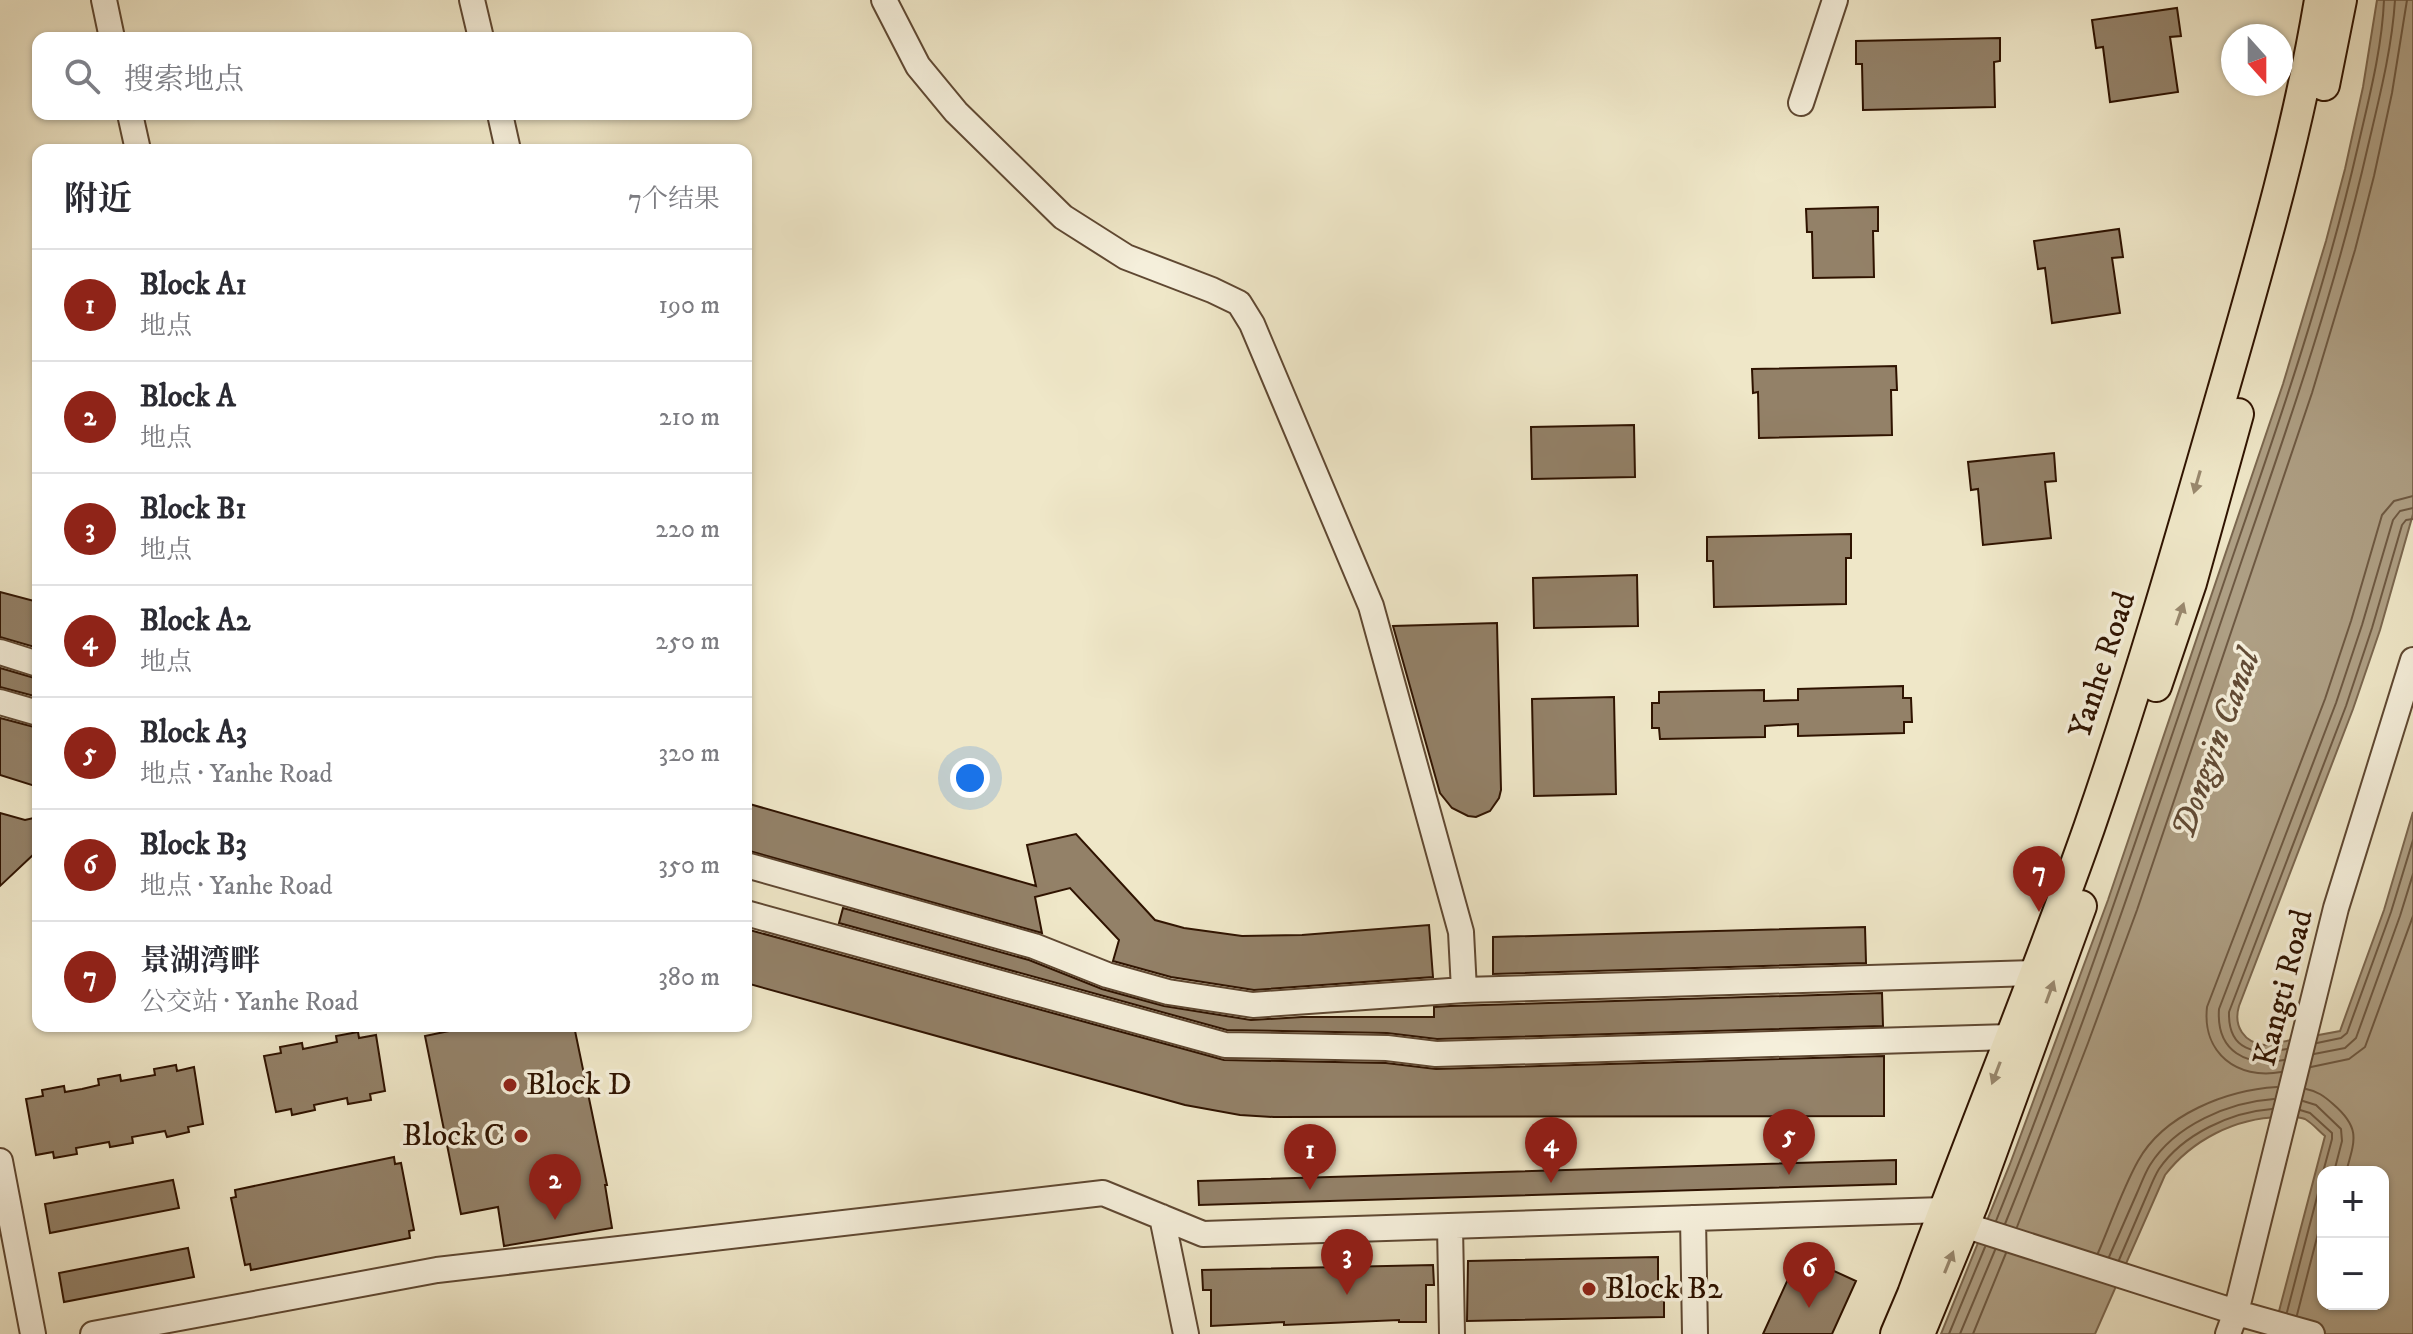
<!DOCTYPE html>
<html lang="zh">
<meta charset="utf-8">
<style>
:root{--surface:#fff;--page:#f7f7f7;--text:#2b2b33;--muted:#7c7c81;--line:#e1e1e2;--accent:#8f2418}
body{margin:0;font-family:"IM FELL DW Pica","Noto Serif SC",serif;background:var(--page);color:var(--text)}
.controls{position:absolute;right:24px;bottom:24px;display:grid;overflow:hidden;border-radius:16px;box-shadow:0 2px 6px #0004}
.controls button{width:72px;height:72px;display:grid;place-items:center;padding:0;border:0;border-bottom:2px solid var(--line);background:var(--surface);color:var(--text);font:40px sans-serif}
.compass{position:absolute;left:2221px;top:24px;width:72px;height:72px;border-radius:50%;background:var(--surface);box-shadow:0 2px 6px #0004;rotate:159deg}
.you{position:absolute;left:970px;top:778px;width:28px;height:28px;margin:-20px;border:6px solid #fff;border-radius:50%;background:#1a73e8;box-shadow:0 0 0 12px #1a73e833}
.badge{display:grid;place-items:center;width:52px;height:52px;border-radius:50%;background:var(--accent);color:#fff;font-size:26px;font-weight:700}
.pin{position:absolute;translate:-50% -66px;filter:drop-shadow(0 2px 4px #0008)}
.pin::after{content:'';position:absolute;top:42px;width:28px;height:24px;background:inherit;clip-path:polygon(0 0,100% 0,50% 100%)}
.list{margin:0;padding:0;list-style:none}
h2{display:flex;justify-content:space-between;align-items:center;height:104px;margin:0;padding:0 32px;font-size:34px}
h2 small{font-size:26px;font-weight:400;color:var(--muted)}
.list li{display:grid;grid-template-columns:52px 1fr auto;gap:24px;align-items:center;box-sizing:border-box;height:112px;padding:0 32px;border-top:2px solid var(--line)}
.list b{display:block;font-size:30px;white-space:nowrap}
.list p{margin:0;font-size:26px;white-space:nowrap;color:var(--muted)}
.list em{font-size:26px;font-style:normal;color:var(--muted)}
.icon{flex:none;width:44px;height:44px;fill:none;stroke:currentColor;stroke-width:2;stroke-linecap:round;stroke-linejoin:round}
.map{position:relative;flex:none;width:2413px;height:1334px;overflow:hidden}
.search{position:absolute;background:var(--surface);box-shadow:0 2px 6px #0004;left:32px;top:32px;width:720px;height:88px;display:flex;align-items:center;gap:20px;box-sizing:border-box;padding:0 28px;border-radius:16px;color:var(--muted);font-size:30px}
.panel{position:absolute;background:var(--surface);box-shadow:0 2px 6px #0004;left:32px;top:144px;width:720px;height:888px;border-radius:16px}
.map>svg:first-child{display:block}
.water{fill:#ae9f84;stroke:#7b674f;stroke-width:2;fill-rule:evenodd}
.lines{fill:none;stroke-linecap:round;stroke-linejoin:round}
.shore{stroke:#6e5942;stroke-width:2}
.building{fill:#938168;stroke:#2f1300;stroke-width:2}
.minor-casing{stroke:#5f4832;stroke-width:28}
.major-casing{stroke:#2f1300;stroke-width:34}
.minor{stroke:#f5efdb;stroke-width:24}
.major{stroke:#efe7c8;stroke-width:30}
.oneway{fill:#99886e}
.poi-dot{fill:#8f2418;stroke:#f5efdb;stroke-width:3}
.labels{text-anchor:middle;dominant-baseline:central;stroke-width:7;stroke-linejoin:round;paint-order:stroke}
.street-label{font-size:32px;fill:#2f1300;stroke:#f5efdb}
.poi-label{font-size:32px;fill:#2f1300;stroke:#f5efdb;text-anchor:start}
.water-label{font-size:34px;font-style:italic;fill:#624b35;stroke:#f5efdb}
</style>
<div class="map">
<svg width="2413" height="1334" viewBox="0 0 2413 1334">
<rect width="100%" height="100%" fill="#efe7c8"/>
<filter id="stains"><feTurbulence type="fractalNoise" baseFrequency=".0025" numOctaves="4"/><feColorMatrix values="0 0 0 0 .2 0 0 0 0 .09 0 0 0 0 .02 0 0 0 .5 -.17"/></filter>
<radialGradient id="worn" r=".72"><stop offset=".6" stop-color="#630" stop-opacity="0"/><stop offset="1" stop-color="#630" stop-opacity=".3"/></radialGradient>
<path class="water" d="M2377 0H2413V514L2380 630 2353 709 2239 1006C2233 1026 2244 1043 2265 1045L2340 1031 2384 910 2413 812V1334H2273L2325 1136C2319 1131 2312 1123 2305 1119 2299 1116 2287 1117 2280 1117 2235 1118 2192 1140 2165 1175L2095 1334H1941L2010 1164 2108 900 2283 384 2326 241 2345 169 2363 87ZM2323 1172H2383V1304H2323Z"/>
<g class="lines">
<path class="shore" d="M2317 1043 2341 1038 2347 1033 2391 912 2413 840
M2287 1049C2255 1055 2228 1051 2229 1012L2346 706 2372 628 2402 525 2406 520 2413 519
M2314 1054 2345 1048 2356 1038 2400 916 2413 874
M2284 1060C2247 1067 2216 1052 2219 1009L2336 703 2362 625 2393 520 2400 511 2413 508
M2311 1067 2349 1059 2365 1047 2413 916
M2281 1072C2237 1080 2202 1053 2207 1007L2325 699 2351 621 2382 515 2394 501 2413 496
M2306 1089C2317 1091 2324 1096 2333 1104 2361 1128 2355 1140 2346 1172
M2303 1101 2316 1105 2341 1129 2342 1141 2334 1172
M2300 1110 2310 1113 2332 1133V1139L2323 1172
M1996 1221C2085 999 2159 772 2236 547 2282 414 2327 282 2358 146 2369 98 2382 49 2384 0
M2005 1224C2095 1002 2169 774 2246 548 2292 415 2337 283 2368 146 2379 99 2392 49 2395 0
M2017 1227 2088 1043 2137 910 2312 393 2355 250 2374 176 2392 93 2407 0
M2098 1253C2111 1223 2122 1190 2138 1161 2164 1114 2227 1090 2277 1087
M2109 1257C2118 1236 2128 1214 2137 1193 2141 1184 2145 1173 2150 1165 2175 1125 2229 1102 2274 1099
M2119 1260C2128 1239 2137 1218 2146 1197 2150 1188 2154 1177 2159 1169 2183 1134 2231 1112 2272 1109
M2287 1312 2323 1174
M2297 1315 2323 1214
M1949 1334 1985 1247
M1960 1334 1995 1250
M1973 1334 2006 1253"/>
</g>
<path class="building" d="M2177 8 2181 36 2170 37 2178 92 2110 102 2103 47 2096 48 2092 20Z
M2000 38V61L1994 62 1995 107 1863 110 1862 64H1856V41Z
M1878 207V231H1873L1874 277 1813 278 1812 232H1807L1806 209Z
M2119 229 2123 257 2112 258 2120 313 2052 323 2045 268 2038 269 2034 241Z
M1896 366 1897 390H1891L1892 435 1759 438 1758 392 1753 393 1752 369Z
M1634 425 1635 477 1532 479 1531 427Z
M2054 453 2056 481 2045 482 2051 538 1983 545 1978 489 1971 490 1968 462Z
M1851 534V558H1846V604L1714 607 1713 561H1707V537Z
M1637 575 1638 626 1534 628 1533 578Z
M0 592 38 602V648L0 637Z
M1497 623 1501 790 1499 798 1490 811 1476 817 1468 816 1452 808 1440 793 1393 626Z
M0 668 38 679V697L0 687Z
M1903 686V698H1911L1912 722H1904V733L1798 736V724L1765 726V737L1660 739 1659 728H1652V703H1659V692L1764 690V701L1798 700V689Z
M1614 697 1616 794 1534 796 1532 699Z
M0 718 38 728V787L0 775Z
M746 803 1036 886 1027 845 1076 834 1155 920 1184 928 1242 936 1302 935 1429 925 1433 977 1254 990 1171 977 1113 961 1119 940 1070 888 1035 897 1042 933 746 850Z
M0 813 25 820 38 817V853L34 854 0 886Z
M843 908 1029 960 1102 989 1164 1006 1251 1020 1302 1017H1434V1007L1450 1006 1882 993 1883 1026 1437 1039 1387 1033 1227 1030 839 923Z
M1865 927 1866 963 1493 974V937Z
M746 929 1224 1060 1386 1063 1436 1069 1884 1056V1116L1274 1117 1240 1115 1185 1105 746 983Z
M473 1026H574L607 1185H605L612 1228 504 1246 498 1207 461 1214 425 1036Z
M358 1032 359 1038 376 1035 385 1091 370 1094 371 1100 348 1104 347 1098 314 1105 315 1110 292 1115 291 1109 276 1112 264 1056 281 1053 280 1047 302 1043 303 1049 337 1042 336 1036Z
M176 1065 177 1071 194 1067 203 1124 188 1127 189 1132 167 1137 165 1131 132 1137 133 1143 110 1147 109 1142 76 1148 77 1154 54 1158 53 1152 36 1155 26 1099 43 1096 42 1090 64 1086 65 1092 82 1089 99 1085 98 1079 120 1075 121 1081 155 1075 154 1069Z
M394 1157 395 1164 401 1163 414 1230 409 1231 410 1238 251 1270 250 1264 245 1265 231 1198 236 1197 235 1190Z
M1896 1160V1184L1199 1205 1198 1181Z
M173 1180 179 1208 50 1233 45 1204Z
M188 1248 194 1277 64 1302 59 1273Z
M1799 1255 1856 1281 1832 1334H1763Z
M1658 1257V1296L1664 1295V1317L1467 1321 1468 1261Z
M1433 1265 1434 1285H1426V1322H1399V1320L1284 1325V1322L1211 1326V1290H1203L1202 1270Z"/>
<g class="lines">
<defs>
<path id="minor" d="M104 0 112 38
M472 0 481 38
M884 0 918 66 956 112 1063 217 1126 257 1212 290 1239 303 1252 324 1371 606 1461 932 1464 990
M1801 103 1835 0
M130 114 138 150
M500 114 508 150
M0 652 38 664
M0 702 38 713
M746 865 1034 946 1107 975 1168 992 1253 1005 1464 990 2034 973
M746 913 1225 1045 1387 1048 1436 1054 2010 1037
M0 1161 33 1334
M1162 1217 1186 1334
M1693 1218 1695 1334
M1450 1226 1452 1334
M93 1334 437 1270 1103 1193 1203 1234 1943 1210 1964 1225 2248 1316 2312 1334
M2228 1334 2236 1312 2336 908 2413 660"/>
<path id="major" d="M2324 85 2341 0
M2156 686 2191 583 2238 414
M1896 1334 1913 1294C1970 1138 2034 984 2089 828 2139 684 2181 537 2223 391 2260 262 2298 132 2320 0
M1919 1334 1973 1203 2081 906"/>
</defs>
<use href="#minor" class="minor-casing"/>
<use href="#major" class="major-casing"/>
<use href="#minor" class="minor"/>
<use href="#major" class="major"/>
</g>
<defs><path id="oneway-solid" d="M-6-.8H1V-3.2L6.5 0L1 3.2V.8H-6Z" transform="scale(2)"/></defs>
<g class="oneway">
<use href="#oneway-solid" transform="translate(2197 482) rotate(106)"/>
<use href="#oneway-solid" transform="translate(2180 614) rotate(-71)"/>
<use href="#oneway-solid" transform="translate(2050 992) rotate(-70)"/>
<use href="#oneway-solid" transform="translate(1996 1073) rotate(111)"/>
<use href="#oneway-solid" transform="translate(1949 1262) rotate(-68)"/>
</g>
<g class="poi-dot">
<circle cx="510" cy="1085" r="8"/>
<circle cx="521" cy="1136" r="8"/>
<circle cx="1589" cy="1289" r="8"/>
</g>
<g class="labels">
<g class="street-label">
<text transform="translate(2103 665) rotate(-72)">Yanhe Road</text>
<text transform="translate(2284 988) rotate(-76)">Kangti Road</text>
</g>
<g class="poi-label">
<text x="526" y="1085">Block D</text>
<text x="505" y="1136" text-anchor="end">Block C</text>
<text x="1605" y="1289">Block B2</text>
</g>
<g class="water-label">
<text transform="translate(2216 744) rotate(-70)">Dongyin Canal</text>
</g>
</g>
<rect width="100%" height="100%" filter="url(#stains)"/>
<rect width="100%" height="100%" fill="url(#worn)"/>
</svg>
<div class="controls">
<button>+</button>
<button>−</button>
</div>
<svg class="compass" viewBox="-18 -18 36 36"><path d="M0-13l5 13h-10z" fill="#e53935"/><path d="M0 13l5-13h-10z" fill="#7c7c81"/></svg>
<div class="you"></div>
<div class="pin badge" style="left:1310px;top:1190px">1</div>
<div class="pin badge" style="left:555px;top:1220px">2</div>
<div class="pin badge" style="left:1347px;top:1295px">3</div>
<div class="pin badge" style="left:1551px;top:1183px">4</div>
<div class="pin badge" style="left:1789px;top:1175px">5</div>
<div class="pin badge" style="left:1809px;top:1308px">6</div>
<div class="pin badge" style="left:2039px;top:912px">7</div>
<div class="search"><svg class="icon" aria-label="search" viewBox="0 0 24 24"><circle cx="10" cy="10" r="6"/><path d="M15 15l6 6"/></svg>搜索地点</div>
<section class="panel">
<h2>附近<small>7个结果</small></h2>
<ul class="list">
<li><span class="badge">1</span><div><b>Block A1</b><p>地点</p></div><em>190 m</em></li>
<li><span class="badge">2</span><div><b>Block A</b><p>地点</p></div><em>210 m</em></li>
<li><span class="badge">3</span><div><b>Block B1</b><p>地点</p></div><em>220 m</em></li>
<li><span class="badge">4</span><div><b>Block A2</b><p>地点</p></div><em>250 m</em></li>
<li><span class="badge">5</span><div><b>Block A3</b><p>地点 · Yanhe Road</p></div><em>320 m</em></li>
<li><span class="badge">6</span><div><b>Block B3</b><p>地点 · Yanhe Road</p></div><em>350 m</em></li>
<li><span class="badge">7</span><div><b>景湖湾畔</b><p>公交站 · Yanhe Road</p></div><em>380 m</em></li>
</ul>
</section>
</div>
